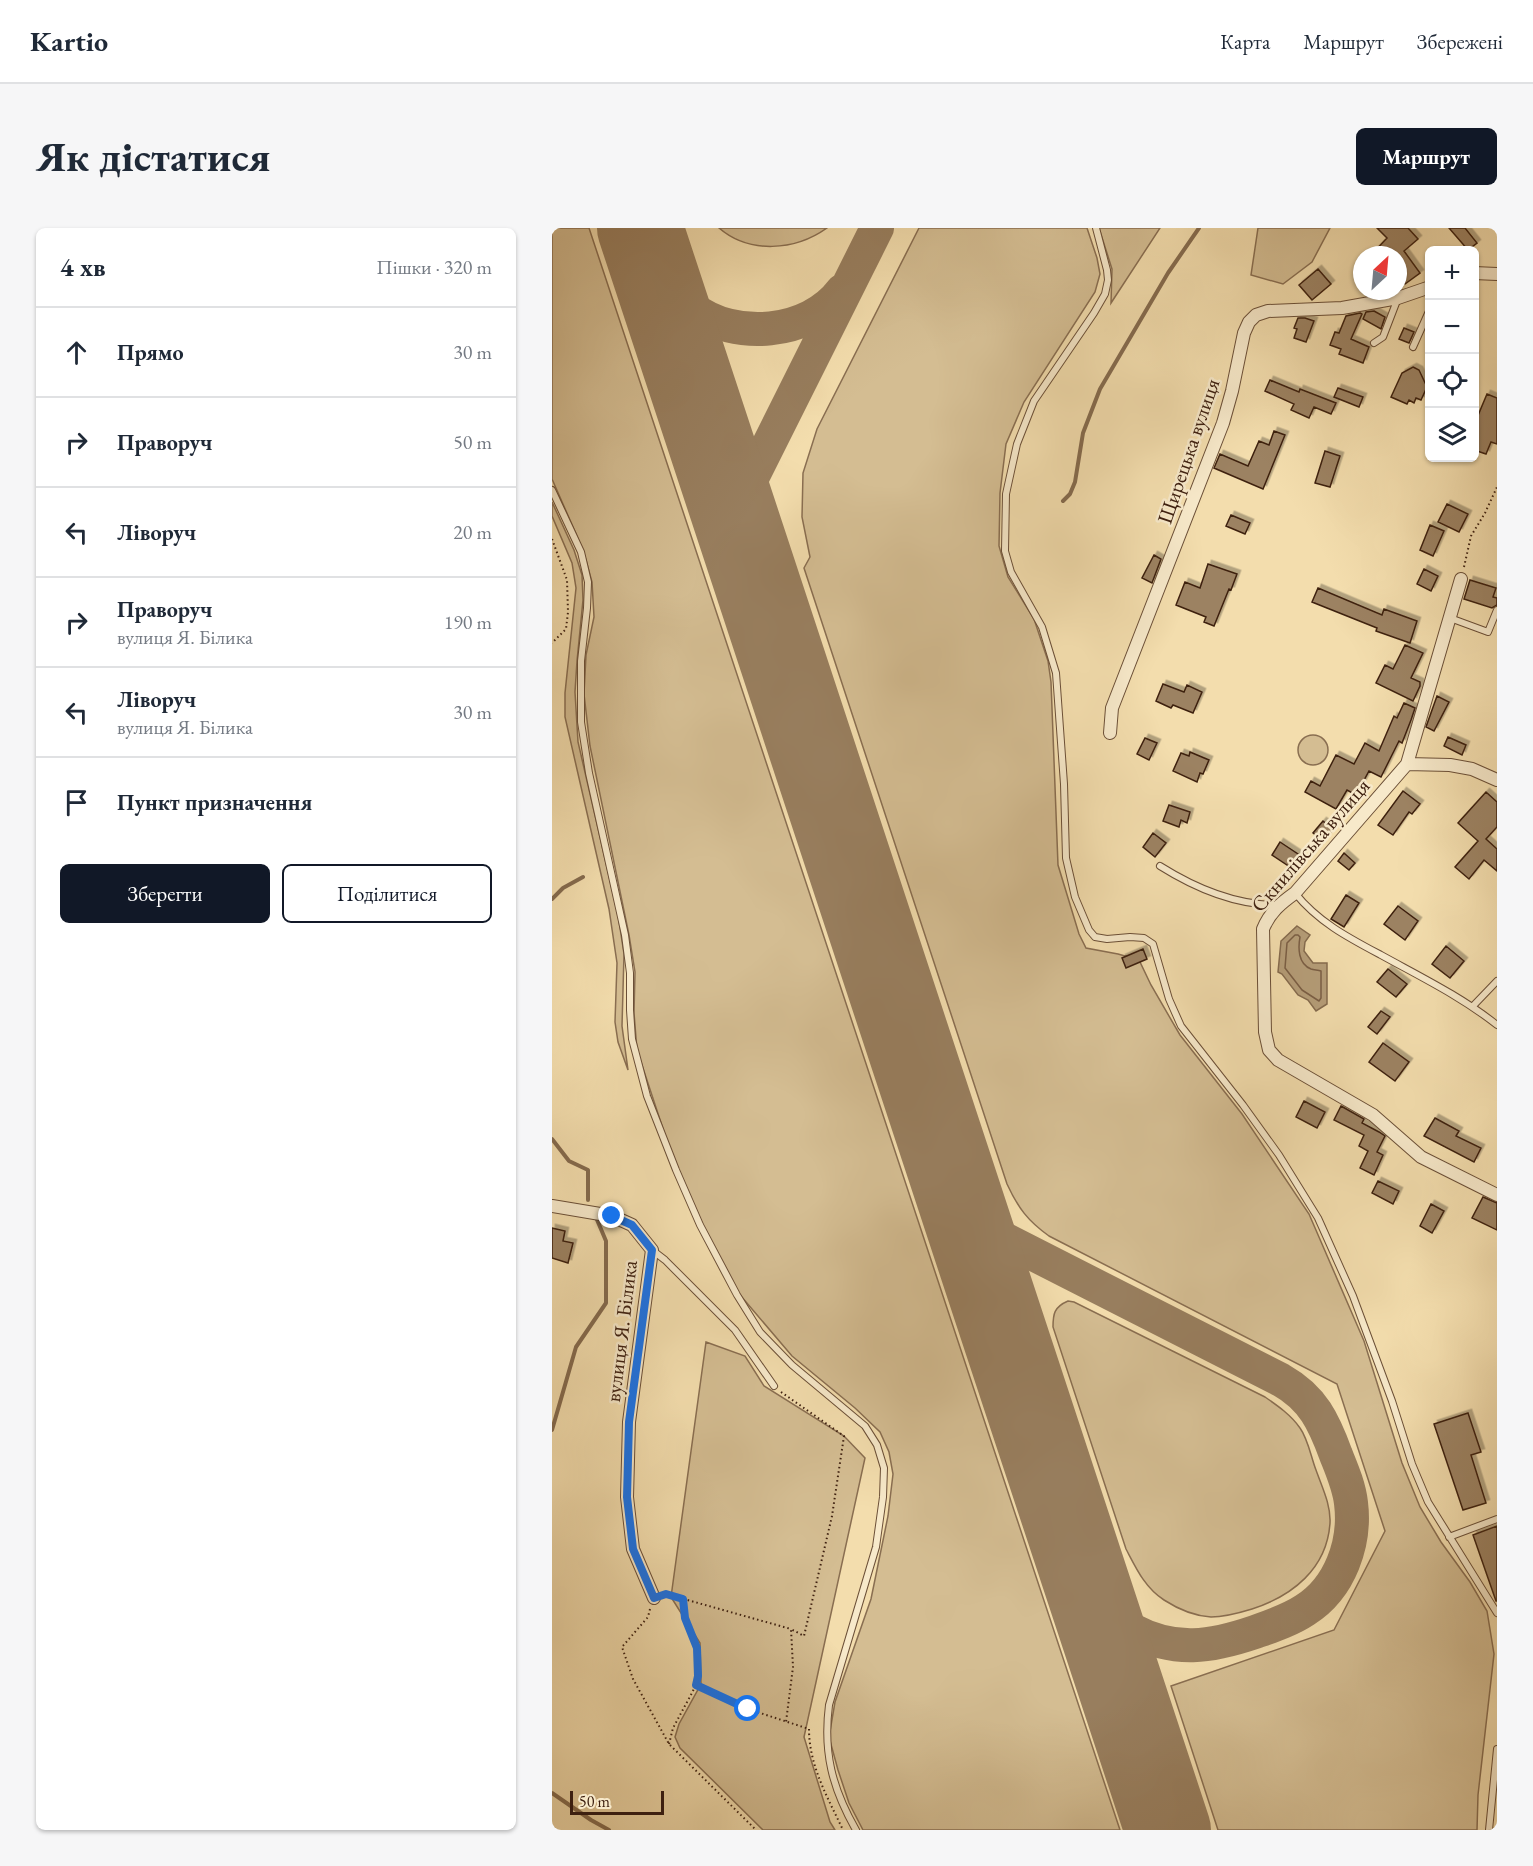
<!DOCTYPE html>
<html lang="uk">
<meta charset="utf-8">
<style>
:root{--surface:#fff;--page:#f6f6f7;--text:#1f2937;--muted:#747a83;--line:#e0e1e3;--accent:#111827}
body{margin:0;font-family:"EB Garamond",serif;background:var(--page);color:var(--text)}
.controls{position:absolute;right:18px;top:18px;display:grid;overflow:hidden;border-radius:9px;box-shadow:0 2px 4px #0004}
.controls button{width:54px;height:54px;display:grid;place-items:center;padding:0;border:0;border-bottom:2px solid var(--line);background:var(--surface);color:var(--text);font:30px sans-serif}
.compass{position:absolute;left:801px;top:18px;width:54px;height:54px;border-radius:50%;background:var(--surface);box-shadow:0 2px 4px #0004;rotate:26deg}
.scale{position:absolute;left:18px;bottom:15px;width:94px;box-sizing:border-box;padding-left:6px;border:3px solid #3e2010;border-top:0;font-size:16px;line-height:21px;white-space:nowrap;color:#3e2010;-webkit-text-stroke:4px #f7e9ca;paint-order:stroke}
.stop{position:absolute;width:18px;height:18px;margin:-14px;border:4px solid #1a73e8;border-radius:50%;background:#fff}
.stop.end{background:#1a73e8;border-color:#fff;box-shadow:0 2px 6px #0008}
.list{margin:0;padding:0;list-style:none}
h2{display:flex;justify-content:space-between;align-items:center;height:78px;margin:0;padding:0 24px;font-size:26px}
h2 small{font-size:20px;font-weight:400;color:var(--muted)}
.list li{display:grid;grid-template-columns:39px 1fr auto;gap:18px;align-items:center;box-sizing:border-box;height:90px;padding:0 24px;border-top:2px solid var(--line)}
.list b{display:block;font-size:22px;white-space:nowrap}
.list p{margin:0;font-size:20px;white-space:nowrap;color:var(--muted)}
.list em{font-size:20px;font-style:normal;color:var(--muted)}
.actions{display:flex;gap:12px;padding:18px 24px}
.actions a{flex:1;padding:14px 0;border:2px solid var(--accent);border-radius:9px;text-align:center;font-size:21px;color:var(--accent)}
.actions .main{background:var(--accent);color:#fff}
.icon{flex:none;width:33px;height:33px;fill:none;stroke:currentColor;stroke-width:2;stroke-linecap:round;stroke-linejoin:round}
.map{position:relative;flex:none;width:945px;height:1602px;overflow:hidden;border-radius:9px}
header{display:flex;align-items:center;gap:36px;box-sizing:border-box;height:84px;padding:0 30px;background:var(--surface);border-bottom:2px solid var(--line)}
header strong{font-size:28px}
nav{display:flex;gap:33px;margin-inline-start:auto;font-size:21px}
.intro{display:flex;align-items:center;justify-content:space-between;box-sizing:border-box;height:144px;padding:0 36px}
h1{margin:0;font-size:42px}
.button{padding:15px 27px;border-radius:9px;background:var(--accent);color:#fff;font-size:21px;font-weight:700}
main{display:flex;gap:36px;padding:0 36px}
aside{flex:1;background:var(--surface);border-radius:9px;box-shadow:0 2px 4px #0004}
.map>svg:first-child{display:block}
.green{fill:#d4bd92;stroke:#896e51;stroke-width:1.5}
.water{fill:#b59d78;stroke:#856b4e;stroke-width:1.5}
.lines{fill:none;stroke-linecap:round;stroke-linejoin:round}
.shore{stroke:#7a5e44;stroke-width:1.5}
.stream{stroke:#856b4e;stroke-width:4}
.taxiway{stroke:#987e5e;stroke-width:34}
.runway{stroke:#987e5e;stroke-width:86}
.building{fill:#9c8262;stroke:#3e2010;stroke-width:1.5;filter:url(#shadow)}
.lane-casing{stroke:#6b4f37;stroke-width:8}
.street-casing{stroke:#6b4f37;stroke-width:14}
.path{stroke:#3e2010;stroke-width:2;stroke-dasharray:1.5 3;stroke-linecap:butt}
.lane{stroke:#f7e9ca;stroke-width:6}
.street{stroke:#f7e9ca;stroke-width:12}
.route{stroke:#1a73e8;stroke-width:8}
.labels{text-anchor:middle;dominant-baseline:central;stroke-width:5;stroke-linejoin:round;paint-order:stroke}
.street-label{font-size:21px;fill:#3e2010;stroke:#f7e9ca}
</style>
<header>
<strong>Kartio</strong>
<nav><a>Карта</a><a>Маршрут</a><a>Збережені</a></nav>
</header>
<div class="intro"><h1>Як дістатися</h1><a class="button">Маршрут</a></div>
<main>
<aside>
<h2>4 хв<small>Пішки · 320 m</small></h2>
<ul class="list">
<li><svg class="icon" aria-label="ahead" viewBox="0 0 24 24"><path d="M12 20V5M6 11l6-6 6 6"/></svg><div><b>Прямо</b></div><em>30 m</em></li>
<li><svg class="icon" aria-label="right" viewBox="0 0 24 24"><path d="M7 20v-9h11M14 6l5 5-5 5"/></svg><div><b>Праворуч</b></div><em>50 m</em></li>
<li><svg class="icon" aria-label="left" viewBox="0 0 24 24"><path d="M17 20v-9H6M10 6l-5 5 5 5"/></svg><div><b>Ліворуч</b></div><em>20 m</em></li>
<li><svg class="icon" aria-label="right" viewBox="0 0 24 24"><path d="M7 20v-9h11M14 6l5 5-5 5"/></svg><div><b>Праворуч</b><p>вулиця Я. Білика</p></div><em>190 m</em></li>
<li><svg class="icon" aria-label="left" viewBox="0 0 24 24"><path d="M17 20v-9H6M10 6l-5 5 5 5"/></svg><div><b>Ліворуч</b><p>вулиця Я. Білика</p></div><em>30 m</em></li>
<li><svg class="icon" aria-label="arrive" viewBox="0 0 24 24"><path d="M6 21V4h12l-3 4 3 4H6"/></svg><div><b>Пункт призначення</b></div></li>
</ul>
<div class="actions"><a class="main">Зберегти</a><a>Поділитися</a></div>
</aside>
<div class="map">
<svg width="945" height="1602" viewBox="0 0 945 1602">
<defs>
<filter id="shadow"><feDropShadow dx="3.5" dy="-3.5" stdDeviation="0" flood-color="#0004"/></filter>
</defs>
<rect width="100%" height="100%" fill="#f3ddad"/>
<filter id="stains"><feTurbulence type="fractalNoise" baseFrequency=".00333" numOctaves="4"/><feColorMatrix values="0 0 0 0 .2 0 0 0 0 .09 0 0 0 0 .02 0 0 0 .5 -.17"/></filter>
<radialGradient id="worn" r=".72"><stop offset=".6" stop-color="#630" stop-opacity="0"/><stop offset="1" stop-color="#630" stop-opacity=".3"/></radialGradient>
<path class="green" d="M0 0H37L568 1602H311L297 1575 286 1542 277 1509 283 1474 319 1371 336 1288 341 1246 337 1224 328 1204 303 1180 240 1128 183 1061 162 1022 119 925 85 822 82 785 83 744 77 707 38 518 32 466 34 427 42 389 40 354 34 332 25 308 0 251Z
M167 0H275C243 23 197 26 167 0Z
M367 0H535L545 30 548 46 543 64 472 174 454 216 448 265 447 318 456 349 482 391 496 433 499 454 506 637 527 706 534 720 566 726 587 732 599 757 628 807 690 886 757 986 812 1113 850 1235 868 1279 889 1314 918 1354 935 1383 942 1426 926 1567 925 1602H666L619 1458 782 1402 833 1303 785 1156 497 1008C476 993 466 980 455 956L252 340 258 329 250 289 251 245 265 201Z
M547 0H608L559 75 560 41Z
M706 0H778L760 34 731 56 699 47Z
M0 274 22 322 30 347 31 372 25 433 23 464 26 514 66 687 72 726 70 798 76 842 66 814 63 794 65 735 57 681 13 489V465L24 360 20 335 0 288Z
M746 522a15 15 0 1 1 30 0a15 15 0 1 1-30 0Z
M516 1073 522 1074 713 1169C726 1178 739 1187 748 1200 756 1211 759 1229 764 1242 770 1259 779 1277 778 1295 775 1341 740 1368 700 1381 687 1385 673 1389 659 1389 642 1388 626 1381 612 1372 593 1360 584 1340 574 1321L501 1099C501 1086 502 1079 516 1073Z
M154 1114 193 1128 212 1158 292 1208 313 1230 252 1509 278 1594 283 1602H211L128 1520 123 1509 127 1496 149 1456 148 1415 119 1369Z"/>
<path class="water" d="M745 698 758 707 753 714 752 723 761 735H775V776L764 783 756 772 746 767 730 746 726 744 729 713Z"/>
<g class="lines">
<path class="shore" d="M743 707H746L748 709C746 720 746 736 759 741 762 742 766 742 769 743V770L767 773 750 762 733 740 735 715Z"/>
<path class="stream" d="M511 273 518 266 523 254 531 205 548 161 616 45 647 0
M0 671 11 660 31 649
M0 911 17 933 36 942V972
M0 1202 24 1119 54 1075V1013L43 987
M0 1565 39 1592 57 1602"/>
<path class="taxiway" d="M95 21C109 42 120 65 140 80 182 113 257 107 290 63
M197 330C192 303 191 279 199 252L325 0
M397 935C409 967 418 989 448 1009L729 1152C761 1170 772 1194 784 1227 790 1242 797 1258 799 1275 804 1315 788 1360 753 1382 738 1392 720 1398 703 1404 659 1419 623 1425 580 1402 569 1395 557 1387 548 1376 542 1368 538 1357 533 1348"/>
<path class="runway" d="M88 0 616 1602"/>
</g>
<path class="building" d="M825 0H856L866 11 852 23 868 45 853 56 846 46V27H819L835 10Z
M897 0H913L925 15 916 22Z
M766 41 779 56 760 72 747 57Z
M822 83 833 89 829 101 811 91 814 84Z
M808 85 810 86 799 111 817 119 811 135 787 126 789 121 778 117 783 104 787 105 794 88Z
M746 90H753L762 93 754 114 742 110 745 101 742 100Z
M852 100 862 104 857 115 847 111Z
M861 139 867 142 875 159 869 172 864 170 862 175 857 172 855 176 839 169 850 145Z
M718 152 747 164 748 161 784 175 779 186 762 179 757 190 739 182 742 176 713 163Z
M786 160 811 169 807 179 782 169Z
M935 166 945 170V216L939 214 934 226 922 222V197Z
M722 203 733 207 711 261 662 240 668 226 696 238 707 213 717 217Z
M773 223 788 228 778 259 763 255Z
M895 276 916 286 907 304 886 294Z
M679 287 698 295 693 306 674 298Z
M878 297 892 303 881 328 868 322Z
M602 327 609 331 600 355 590 350Z
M656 336 685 346 679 362 677 361 662 398 652 394 654 389 624 377 633 354 648 360Z
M872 341 886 348 879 363 865 356Z
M918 352 944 360 941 369 945 370V377L940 380 912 371Z
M766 360 830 387 832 381 865 393 858 415 824 403 825 400 760 374Z
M853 417 871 425 859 450 868 454V458L861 473 824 455 833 437 841 441Z
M611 456 632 464 635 457 650 464 641 485 621 477 619 480 604 473Z
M885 468 897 474 882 503 874 499Z
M852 475 863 480 859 492 850 515 847 513 829 549 817 543 804 567 795 562 784 581 753 564 759 553 768 558 784 527 802 536 813 515 827 523 842 488 845 490Z
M896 509 914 517 910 527 892 518Z
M593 510 605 515 597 532 585 526Z
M638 524 657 532 651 546 648 545 645 554 621 543 629 525 637 528Z
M851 563 868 576 860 586 857 584 841 607 826 597Z
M934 564 945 574V599L934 611 945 621V643L932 632 917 651 903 639 926 613 906 595Z
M617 577 638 584 635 595 629 592 627 599 611 593Z
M771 593 781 601 771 613 761 605Z
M601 605 614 615 603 629 591 619Z
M728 614 749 628 741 641 720 627Z
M792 625 803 635 797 642 786 633Z
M794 667 807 675 792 699 779 691Z
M846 678 866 693 853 712 832 696Z
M894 718 912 733 898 750 880 736Z
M591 721 595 731 574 740 570 730Z
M836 741 855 756 844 769 825 754Z
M829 783 838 789 825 806 816 799Z
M831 815 857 834 843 853 817 834Z
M752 873 773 884 765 900 744 889Z
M789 878 812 891 810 895 827 904 833 908 825 924 831 927 822 947 808 940 816 923 807 918 812 907 782 892Z
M883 890 907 903 904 908 929 920 922 934 872 908Z
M826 953 847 963 841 976 820 965Z
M931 969 945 975V1002L920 990Z
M879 976 892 983 880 1005 868 998Z
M0 1000 13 1003 11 1013 21 1015 16 1035 0 1030Z
M916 1185 929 1224 919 1227 934 1275 911 1282 882 1196Z
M945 1298V1373H944L921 1307Z"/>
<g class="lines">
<defs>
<path id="lane" d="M544 0 555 42 556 52 553 66 542 85 482 173 465 216 454 266 453 323 459 344 490 399 504 445 512 556 514 630 523 669 537 702 543 709 555 711 578 709 592 710 601 716 617 771 629 798 691 877 727 927 766 990 801 1068 840 1173 860 1236 876 1274 945 1385
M822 115 831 109 846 70
M861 119 878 81
M0 262 29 324 36 354 35 380 29 433V494L37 545 73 707 78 745V782L80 811 95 868 124 942 148 997 185 1067 208 1104 240 1137 313 1198 325 1217 332 1240 331 1269 324 1319 277 1477C271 1524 280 1560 304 1602
M898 390 936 404 945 382
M608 638C643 660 684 677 725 677
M743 665C766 694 797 710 829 727 869 749 910 769 945 797
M921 778 945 753
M100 1022 113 1032 183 1102 222 1158
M897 1309 945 1291
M937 1602 945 1521"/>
<path id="street" d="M922 45 945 46
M558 505 560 480 671 195 680 163 692 105 697 94 704 87 716 83 790 80 846 70 878 59
M855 536 909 351
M945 552 920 541 898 537 855 536 743 665C729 675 718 684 711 701L713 804 717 822 726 832 821 887 869 929 945 967
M0 978 60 988 80 997 100 1022 77 1194 75 1269 81 1321 102 1370"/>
</defs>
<use href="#lane" class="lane-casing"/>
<use href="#street" class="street-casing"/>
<path class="path" d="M0 311 15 352 16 384 14 401 0 415
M912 339 919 308 933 285 945 259
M229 1164 292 1208 280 1288 252 1408 239 1401 241 1439 234 1494
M114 1366 239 1401
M98 1381 96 1389 70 1419 81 1451 117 1516 204 1602
M144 1457 196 1481 257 1501C257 1538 276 1570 291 1602
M117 1516 121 1500 141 1463 146 1448 145 1420 133 1390 131 1372"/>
<use href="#lane" class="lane"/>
<use href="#street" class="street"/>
</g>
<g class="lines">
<path class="route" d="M60 988 80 997 100 1022 77 1194 75 1269 81 1321 102 1370 114 1366 131 1371 133 1390 145 1420 146 1448 144 1457 196 1481"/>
</g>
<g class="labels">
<g class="street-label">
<text transform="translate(636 223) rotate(-71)">Щирецька вулиця</text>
<text transform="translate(758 617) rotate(-49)">Скнилівська вулиця</text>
<text transform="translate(69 1103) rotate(-83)">вулиця Я. Білика</text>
</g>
</g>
<rect width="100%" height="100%" filter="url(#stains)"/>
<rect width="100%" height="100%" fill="url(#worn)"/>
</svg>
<div class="controls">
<button>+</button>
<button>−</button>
<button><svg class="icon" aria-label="locate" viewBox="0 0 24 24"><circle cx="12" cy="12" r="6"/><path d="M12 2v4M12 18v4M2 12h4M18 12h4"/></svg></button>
<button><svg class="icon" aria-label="layers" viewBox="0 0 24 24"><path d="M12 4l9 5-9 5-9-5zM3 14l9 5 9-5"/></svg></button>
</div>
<svg class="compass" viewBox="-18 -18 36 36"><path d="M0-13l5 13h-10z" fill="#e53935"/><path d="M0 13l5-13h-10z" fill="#747a83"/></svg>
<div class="scale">50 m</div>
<div class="stop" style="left:196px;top:1481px"></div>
<div class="stop end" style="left:60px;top:988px"></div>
</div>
</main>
